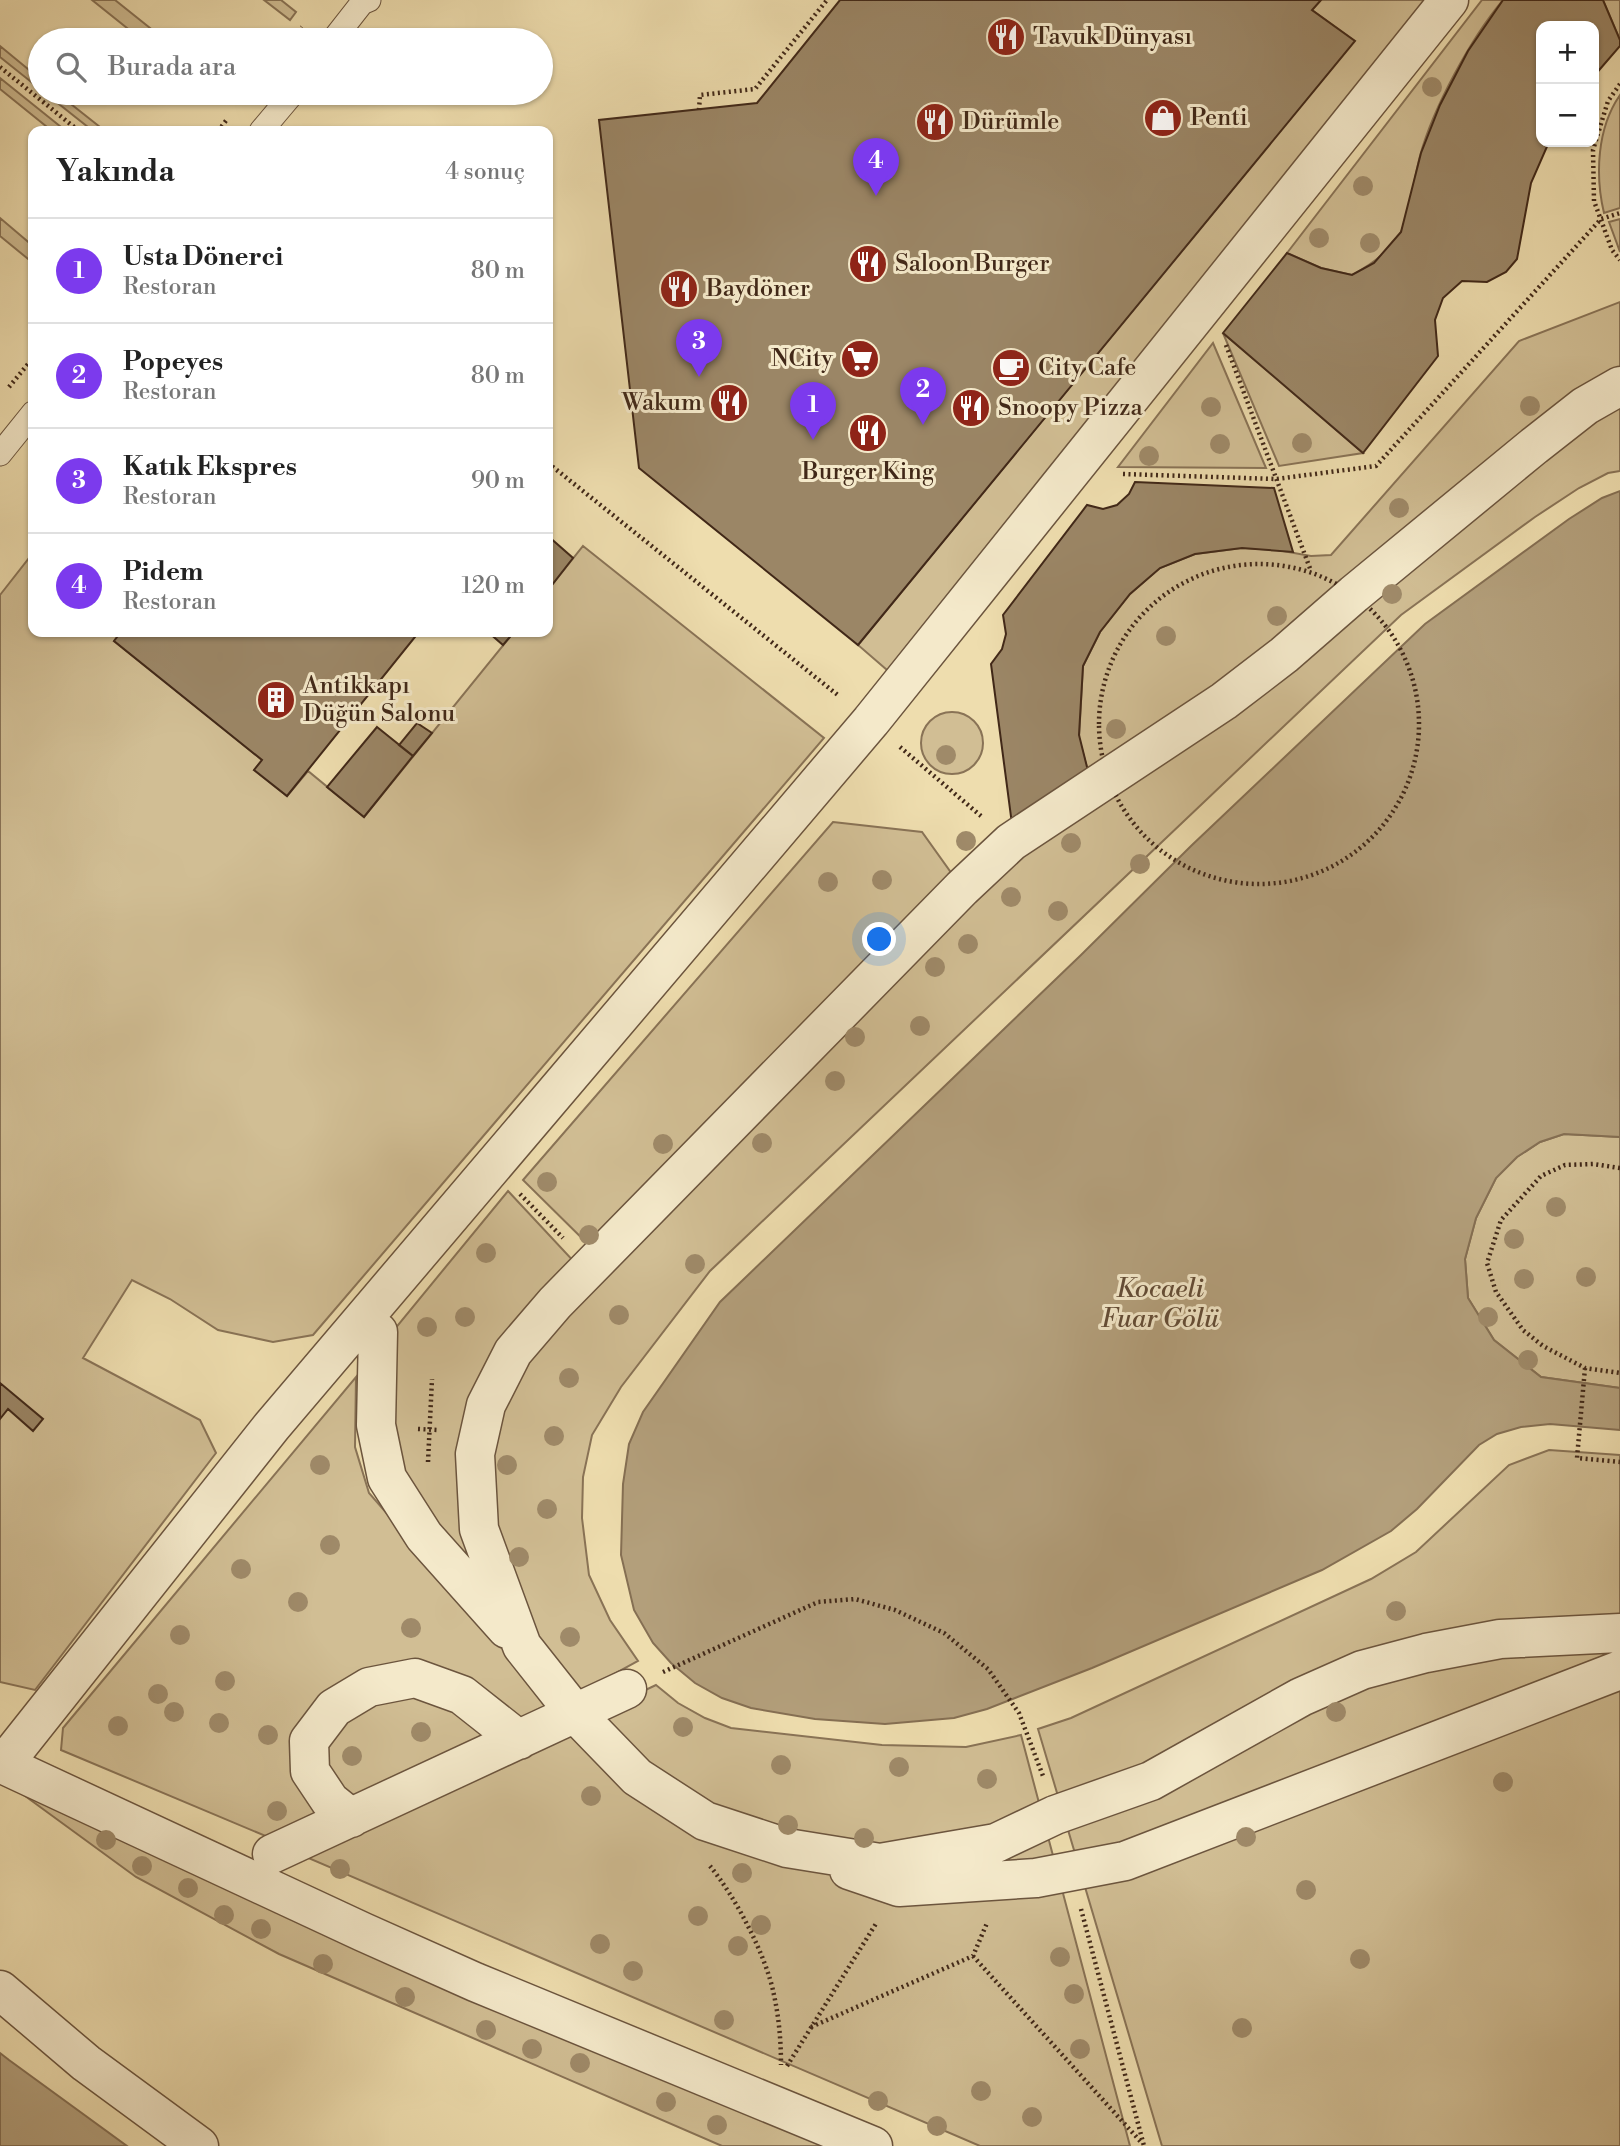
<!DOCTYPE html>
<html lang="tr">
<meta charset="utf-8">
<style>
:root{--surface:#fff;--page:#f6f6f6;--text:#222;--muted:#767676;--line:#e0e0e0;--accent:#7c3aed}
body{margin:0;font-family:"Libre Bodoni",serif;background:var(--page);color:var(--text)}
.controls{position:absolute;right:21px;top:21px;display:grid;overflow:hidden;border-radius:14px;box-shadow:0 2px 5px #0004}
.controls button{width:63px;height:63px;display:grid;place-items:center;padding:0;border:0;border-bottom:2px solid var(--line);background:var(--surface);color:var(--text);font:35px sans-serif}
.you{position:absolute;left:880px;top:940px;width:24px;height:24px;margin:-18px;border:5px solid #fff;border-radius:50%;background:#1a73e8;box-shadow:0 0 0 10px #1a73e833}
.badge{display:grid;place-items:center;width:46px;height:46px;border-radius:50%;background:var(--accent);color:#fff;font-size:23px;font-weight:700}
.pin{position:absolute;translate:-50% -58px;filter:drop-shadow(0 2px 4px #0008)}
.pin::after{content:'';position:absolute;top:37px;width:24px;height:21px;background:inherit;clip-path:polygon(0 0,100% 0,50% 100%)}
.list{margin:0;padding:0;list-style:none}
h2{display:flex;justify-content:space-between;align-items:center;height:91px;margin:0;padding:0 28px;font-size:30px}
h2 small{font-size:23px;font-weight:400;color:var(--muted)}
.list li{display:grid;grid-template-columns:46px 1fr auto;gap:21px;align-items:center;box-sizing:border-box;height:105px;padding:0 28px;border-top:2px solid var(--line)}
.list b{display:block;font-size:26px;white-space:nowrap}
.list p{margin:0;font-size:23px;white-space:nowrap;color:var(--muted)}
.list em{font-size:23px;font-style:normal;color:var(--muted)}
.icon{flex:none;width:38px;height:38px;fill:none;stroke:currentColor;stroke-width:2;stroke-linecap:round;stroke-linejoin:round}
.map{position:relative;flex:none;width:1620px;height:2146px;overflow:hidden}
.search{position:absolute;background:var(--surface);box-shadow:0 2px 5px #0004;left:28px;top:28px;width:525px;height:77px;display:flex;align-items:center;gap:18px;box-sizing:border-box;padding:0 24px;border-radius:38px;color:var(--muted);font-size:26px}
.panel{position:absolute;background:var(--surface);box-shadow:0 2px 5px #0004;left:28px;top:126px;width:525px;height:511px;border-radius:14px}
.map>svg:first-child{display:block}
.green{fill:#d1be94;stroke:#897356;stroke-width:2}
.water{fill:#b39f7b;stroke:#856f53;stroke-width:2}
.building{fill:#9b8666;stroke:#412818;stroke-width:2}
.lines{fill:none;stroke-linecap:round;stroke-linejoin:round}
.lane-casing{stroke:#6c553e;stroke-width:25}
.street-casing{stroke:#6c553e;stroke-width:41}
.path{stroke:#412818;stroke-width:4.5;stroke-dasharray:2 3.5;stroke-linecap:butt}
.lane{stroke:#f4e9ca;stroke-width:23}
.street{stroke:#f4e9ca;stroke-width:38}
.tree{fill:#9f8a69}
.labels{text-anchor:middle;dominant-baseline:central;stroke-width:6;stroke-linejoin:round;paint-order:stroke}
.poi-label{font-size:24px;fill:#412818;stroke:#f4e9ca;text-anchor:start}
.water-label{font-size:26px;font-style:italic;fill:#634c36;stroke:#f4e9ca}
</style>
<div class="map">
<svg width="1620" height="2146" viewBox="0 0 1620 2146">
<rect width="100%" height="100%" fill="#eeddae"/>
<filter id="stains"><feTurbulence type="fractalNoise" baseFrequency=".00286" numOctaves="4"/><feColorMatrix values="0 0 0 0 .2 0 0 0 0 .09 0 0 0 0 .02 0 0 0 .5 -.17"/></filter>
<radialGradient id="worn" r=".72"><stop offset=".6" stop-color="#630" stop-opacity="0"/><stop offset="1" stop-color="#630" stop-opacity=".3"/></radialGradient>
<path class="green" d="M92 0H115L165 40H142Z
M264 0H281L296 12 290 20Z
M1321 0H1435L894 676 858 645 1354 41 1312 10Z
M1482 0H1503C1471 38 1433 108 1420 156 1415 174 1408 220 1400 234 1388 253 1371 265 1352 275L1321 268 1287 253Z
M1603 0H1620V40Z
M0 46 40 79V89L0 57Z
M0 78 66 131H52L0 89Z
M45 93H57L105 131H93Z
M1620 95V208L1604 213C1595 175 1597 128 1620 95Z
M0 218 33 246V263L0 236Z
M1620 219V252L1609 222Z
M1620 302V375L1277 649 1089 775 1079 738 1083 666 1100 632 1130 594 1160 568 1195 554 1242 548 1277 550 1311 556 1331 555 1519 341Z
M1223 333 1363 453 1279 466Z
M1213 343 1266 468 1118 467Z
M1620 397V471L1608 473 1579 488 1535 517 1401 615 710 1271 621 1387 592 1435 583 1477 582 1518 589 1575 610 1620 638 1661 576 1695 543 1654 492 1536 493 1411 525 1357 973 894Z
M583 546 824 738 313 1335 273 1342 218 1330 170 1299 132 1280 83 1358 200 1420 216 1453 35 1690 0 1682V595L33 553V632H121L114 641 262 760 254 770 287 796 308 771 364 817 514 632H548V590Z
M921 743a31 31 0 1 1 62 0a31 31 0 1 1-62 0Z
M833 822 922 832 962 888 601 1257 523 1180Z
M1564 1134 1620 1137V1388L1541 1377 1494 1340 1468 1298 1465 1259 1476 1218 1496 1178 1517 1157 1540 1142Z
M508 1191 579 1267 474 1408 501 1610 396 1476 389 1336Z
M356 1377 355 1447 369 1493 558 1710 275 1840 61 1750 63 1728Z
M1549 1450 1620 1455V2146H1162L1038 1729 1071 1718 1371 1579 1416 1552 1509 1465Z
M656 1685 678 1703 705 1718 731 1728 882 1745 966 1747 1021 1735 1130 2146H980L299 1854Z
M10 1785 831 2146H722L279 1954 136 1877Z"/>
<path class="water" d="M1620 491V1137L1564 1134 1540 1142 1517 1157 1496 1178 1476 1218 1465 1259 1468 1298 1494 1340 1541 1377 1620 1388V1430L1550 1424 1521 1427 1497 1434 1479 1445 1417 1509 1391 1531 1322 1570 1092 1668 987 1709 954 1718 885 1724 815 1719 751 1708 722 1698 695 1683 671 1663 653 1643 634 1610 621 1555 623 1484 629 1444 643 1412 720 1302 1081 955 1191 846 1425 624 1569 519 1602 498Z
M0 2053 9 2060 127 2146H0Z"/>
<path class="building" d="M840 0H1321L1312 10 1355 41 858 645 639 468 599 120 757 103Z
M1503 0H1603L1620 40V46L1594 76V26H1541V142H1549L1531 183 1517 259 1506 272 1487 282 1462 281 1443 298 1435 320 1438 356 1363 453 1223 333 1287 253 1321 268 1352 275 1374 263 1401 232 1421 153 1440 105 1468 51Z
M1135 482 1274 488 1293 552 1242 548 1195 554 1160 568 1130 594 1100 632 1083 666 1079 735 1089 775 1013 832 991 664 1002 649 1006 634 1003 615 1087 505 1103 509 1117 505 1129 494Z
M548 536 573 558 548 590Z
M121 632H419L287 796 254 770 262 760 114 641Z
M488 632H514L503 645Z
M417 723 432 733 413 756 399 745Z
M377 727 413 756 364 817 327 787Z
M0 1383 43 1419 33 1431 8 1409 0 1419Z"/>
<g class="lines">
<defs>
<path id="lane" d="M333 40 362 3 369 0
M261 131 293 93
M0 454 33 413"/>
<path id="street" d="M1620 386 1585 406 1534 446 1354 594 1284 655 1224 701 1011 842 962 888 555 1303 513 1352 486 1405 475 1454 479 1529 522 1646 575 1713 637 1777 705 1821 787 1848 880 1863 996 1843 1055 1815 1151 1781 1301 1697 1362 1670 1426 1653 1500 1639 1620 1633
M378 1332 376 1425 387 1478 424 1536 507 1629
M0 1763 363 1932 475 1982 873 2146
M3 1765 272 1426 871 721 1449 0
M351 1818 330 1801 310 1771 309 1741 334 1708 369 1687 415 1678 462 1695 519 1740
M272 1854 627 1689
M849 1870 899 1887 1036 1878 1125 1861 1620 1670
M0 1990 86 2063 199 2146"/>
</defs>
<use href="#lane" class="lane-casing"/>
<use href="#street" class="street-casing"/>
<path class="path" d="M291 40 302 27
M0 67 79 131
M1620 84 1608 101 1593 150 1594 201 1612 250 1620 260
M699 110 700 95 755 89 827 0
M218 131 228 118
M1226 345 1311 571
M9 387 33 358
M548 463 839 696
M1123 474 1276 479 1376 466 1601 219 1620 213
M1099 724a160 160 0 1 1 320 0a160 160 0 1 1-320 0Z
M900 747 981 816
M1620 1168 1593 1164 1565 1165 1541 1176 1501 1220 1487 1263 1496 1292 1523 1330 1543 1346 1585 1368 1620 1373
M520 1194 563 1238
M1585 1368 1577 1458 1620 1462
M418 1429 438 1430
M428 1462 432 1379
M663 1672 818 1602 855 1599 895 1610 944 1633 988 1669 1019 1713 1043 1776
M710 1866C736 1898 766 1955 774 1995 779 2018 781 2041 781 2065
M1081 1909 1144 2146
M973 1956 1141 2142
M811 2027 973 1956 987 1923
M787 2066 877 1922"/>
<use href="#lane" class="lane"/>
<use href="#street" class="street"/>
</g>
<g class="tree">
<circle cx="1432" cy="87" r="10"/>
<circle cx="1363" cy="186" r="10"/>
<circle cx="1319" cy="238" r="10"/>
<circle cx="1370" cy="243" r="10"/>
<circle cx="1530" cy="406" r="10"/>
<circle cx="1211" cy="407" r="10"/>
<circle cx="1302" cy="443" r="10"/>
<circle cx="1220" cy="444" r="10"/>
<circle cx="1149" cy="456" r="10"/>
<circle cx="1399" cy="508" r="10"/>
<circle cx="1392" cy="594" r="10"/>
<circle cx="1277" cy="616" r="10"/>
<circle cx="1166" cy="636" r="10"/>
<circle cx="1116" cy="729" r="10"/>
<circle cx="946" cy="755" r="10"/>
<circle cx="966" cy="841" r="10"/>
<circle cx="1071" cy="843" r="10"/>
<circle cx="1140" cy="864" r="10"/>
<circle cx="882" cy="880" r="10"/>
<circle cx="828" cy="882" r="10"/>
<circle cx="1011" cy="897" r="10"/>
<circle cx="1058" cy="911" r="10"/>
<circle cx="968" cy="944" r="10"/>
<circle cx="935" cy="967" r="10"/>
<circle cx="920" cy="1026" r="10"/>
<circle cx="855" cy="1037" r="10"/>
<circle cx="835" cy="1081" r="10"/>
<circle cx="762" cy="1143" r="10"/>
<circle cx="663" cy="1144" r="10"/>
<circle cx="547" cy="1182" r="10"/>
<circle cx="1556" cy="1207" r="10"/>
<circle cx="589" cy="1235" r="10"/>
<circle cx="1514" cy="1239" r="10"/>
<circle cx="486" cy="1253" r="10"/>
<circle cx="695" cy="1264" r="10"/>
<circle cx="1586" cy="1277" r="10"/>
<circle cx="1524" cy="1279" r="10"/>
<circle cx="619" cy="1315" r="10"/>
<circle cx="465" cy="1317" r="10"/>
<circle cx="1488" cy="1317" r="10"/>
<circle cx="427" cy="1327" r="10"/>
<circle cx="1528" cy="1360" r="10"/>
<circle cx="569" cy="1378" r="10"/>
<circle cx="554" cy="1436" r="10"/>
<circle cx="320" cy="1465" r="10"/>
<circle cx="507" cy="1465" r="10"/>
<circle cx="547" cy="1509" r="10"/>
<circle cx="330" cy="1545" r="10"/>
<circle cx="519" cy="1557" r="10"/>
<circle cx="241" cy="1569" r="10"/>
<circle cx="298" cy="1602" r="10"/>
<circle cx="1396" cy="1611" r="10"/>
<circle cx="411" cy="1628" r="10"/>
<circle cx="180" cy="1635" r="10"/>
<circle cx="570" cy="1637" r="10"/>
<circle cx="225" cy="1681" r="10"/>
<circle cx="158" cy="1694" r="10"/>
<circle cx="174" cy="1712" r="10"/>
<circle cx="1336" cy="1712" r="10"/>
<circle cx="219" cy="1723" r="10"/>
<circle cx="118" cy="1726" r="10"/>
<circle cx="683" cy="1727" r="10"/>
<circle cx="421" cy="1732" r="10"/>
<circle cx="268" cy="1735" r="10"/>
<circle cx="352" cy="1756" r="10"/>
<circle cx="781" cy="1765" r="10"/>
<circle cx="899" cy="1767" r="10"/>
<circle cx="987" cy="1779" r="10"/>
<circle cx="1503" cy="1782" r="10"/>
<circle cx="591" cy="1796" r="10"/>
<circle cx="277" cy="1811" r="10"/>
<circle cx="788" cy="1825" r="10"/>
<circle cx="1246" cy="1837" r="10"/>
<circle cx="864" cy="1838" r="10"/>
<circle cx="106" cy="1840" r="10"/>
<circle cx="142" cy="1866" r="10"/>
<circle cx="340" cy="1869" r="10"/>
<circle cx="742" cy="1873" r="10"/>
<circle cx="188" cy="1888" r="10"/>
<circle cx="1306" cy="1890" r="10"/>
<circle cx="224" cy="1915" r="10"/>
<circle cx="698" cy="1916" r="10"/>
<circle cx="761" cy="1925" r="10"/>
<circle cx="261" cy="1929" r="10"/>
<circle cx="600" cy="1944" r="10"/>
<circle cx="738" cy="1946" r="10"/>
<circle cx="1060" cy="1957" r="10"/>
<circle cx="1360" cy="1959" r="10"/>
<circle cx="323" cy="1964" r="10"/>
<circle cx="633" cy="1971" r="10"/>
<circle cx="1074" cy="1994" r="10"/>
<circle cx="405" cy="1997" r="10"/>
<circle cx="724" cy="2020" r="10"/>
<circle cx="1242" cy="2028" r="10"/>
<circle cx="486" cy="2030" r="10"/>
<circle cx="532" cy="2049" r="10"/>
<circle cx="1080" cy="2049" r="10"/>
<circle cx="580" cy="2063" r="10"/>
<circle cx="981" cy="2091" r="10"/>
<circle cx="878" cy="2101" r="10"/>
<circle cx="666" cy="2102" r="10"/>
<circle cx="1032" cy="2117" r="10"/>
<circle cx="717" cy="2125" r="10"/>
<circle cx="937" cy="2126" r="10"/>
</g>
<defs>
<symbol id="restaurant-disc" viewBox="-11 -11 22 22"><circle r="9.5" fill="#8f2418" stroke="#f4e9ca"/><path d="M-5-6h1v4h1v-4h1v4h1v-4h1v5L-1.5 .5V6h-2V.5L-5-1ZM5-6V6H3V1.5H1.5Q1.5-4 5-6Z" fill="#fff"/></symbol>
<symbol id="shop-disc" viewBox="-11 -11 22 22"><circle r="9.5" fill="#8f2418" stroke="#f4e9ca"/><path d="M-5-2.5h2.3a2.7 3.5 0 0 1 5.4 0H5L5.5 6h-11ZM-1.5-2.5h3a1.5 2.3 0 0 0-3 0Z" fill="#fff"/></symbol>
<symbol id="supermarket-disc" viewBox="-11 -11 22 22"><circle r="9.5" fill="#8f2418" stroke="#f4e9ca"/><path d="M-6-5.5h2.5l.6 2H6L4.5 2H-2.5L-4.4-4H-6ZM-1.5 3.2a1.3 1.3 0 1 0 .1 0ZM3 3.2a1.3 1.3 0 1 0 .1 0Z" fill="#fff"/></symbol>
<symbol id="cafe-disc" viewBox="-11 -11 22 22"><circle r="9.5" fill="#8f2418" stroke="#f4e9ca"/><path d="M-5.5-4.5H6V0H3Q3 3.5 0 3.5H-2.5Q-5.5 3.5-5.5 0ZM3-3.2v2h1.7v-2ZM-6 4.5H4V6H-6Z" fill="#fff"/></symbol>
<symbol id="building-disc" viewBox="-11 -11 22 22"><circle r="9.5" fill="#8f2418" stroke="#f4e9ca"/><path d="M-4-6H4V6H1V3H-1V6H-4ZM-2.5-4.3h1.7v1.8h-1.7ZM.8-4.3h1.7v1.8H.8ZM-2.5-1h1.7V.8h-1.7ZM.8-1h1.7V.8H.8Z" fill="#fff"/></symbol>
</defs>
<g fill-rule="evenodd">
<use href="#restaurant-disc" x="984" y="15" width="44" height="44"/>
<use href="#shop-disc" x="1141" y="96" width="44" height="44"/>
<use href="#restaurant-disc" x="913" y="100" width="44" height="44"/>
<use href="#restaurant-disc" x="846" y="242" width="44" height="44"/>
<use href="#restaurant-disc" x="657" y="267" width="44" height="44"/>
<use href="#supermarket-disc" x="838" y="337" width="44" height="44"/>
<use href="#cafe-disc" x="989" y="346" width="44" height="44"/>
<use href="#restaurant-disc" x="707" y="381" width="44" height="44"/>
<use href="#restaurant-disc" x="949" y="386" width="44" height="44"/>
<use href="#restaurant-disc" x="846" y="411" width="44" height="44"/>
<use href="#building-disc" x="254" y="678" width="44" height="44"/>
</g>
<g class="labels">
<g class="poi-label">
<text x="1033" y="37">Tavuk Dünyası</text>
<text x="1190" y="118">Penti</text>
<text x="962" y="122">Dürümle</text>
<text x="895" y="264">Saloon Burger</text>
<text x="706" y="289">Baydöner</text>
<text x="833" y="359" text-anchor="end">NCity</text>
<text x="1038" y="368">City Cafe</text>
<text x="702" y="403" text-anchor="end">Wakum</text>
<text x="998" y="408">Snoopy Pizza</text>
<text x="868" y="472" text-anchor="middle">Burger King</text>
<text x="303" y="686">Antikkapı<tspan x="303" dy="28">Düğün Salonu</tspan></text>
</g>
<g class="water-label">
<text x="1160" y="1289">Kocaeli<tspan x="1160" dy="30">Fuar Gölü</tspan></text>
</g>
</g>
<rect width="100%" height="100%" filter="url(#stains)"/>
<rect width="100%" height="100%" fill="url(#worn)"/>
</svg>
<div class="controls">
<button>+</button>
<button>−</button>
</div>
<div class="you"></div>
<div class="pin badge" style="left:813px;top:440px">1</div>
<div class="pin badge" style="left:923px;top:425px">2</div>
<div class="pin badge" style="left:699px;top:377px">3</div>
<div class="pin badge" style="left:876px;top:196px">4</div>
<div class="search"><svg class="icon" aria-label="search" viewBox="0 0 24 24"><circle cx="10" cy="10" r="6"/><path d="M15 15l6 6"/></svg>Burada ara</div>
<section class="panel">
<h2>Yakında<small>4 sonuç</small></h2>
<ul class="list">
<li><span class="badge">1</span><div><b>Usta Dönerci</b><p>Restoran</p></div><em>80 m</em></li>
<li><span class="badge">2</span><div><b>Popeyes</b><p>Restoran</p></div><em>80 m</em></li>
<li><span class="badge">3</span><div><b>Katık Ekspres</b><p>Restoran</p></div><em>90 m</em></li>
<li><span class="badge">4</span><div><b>Pidem</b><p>Restoran</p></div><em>120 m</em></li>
</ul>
</section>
</div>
